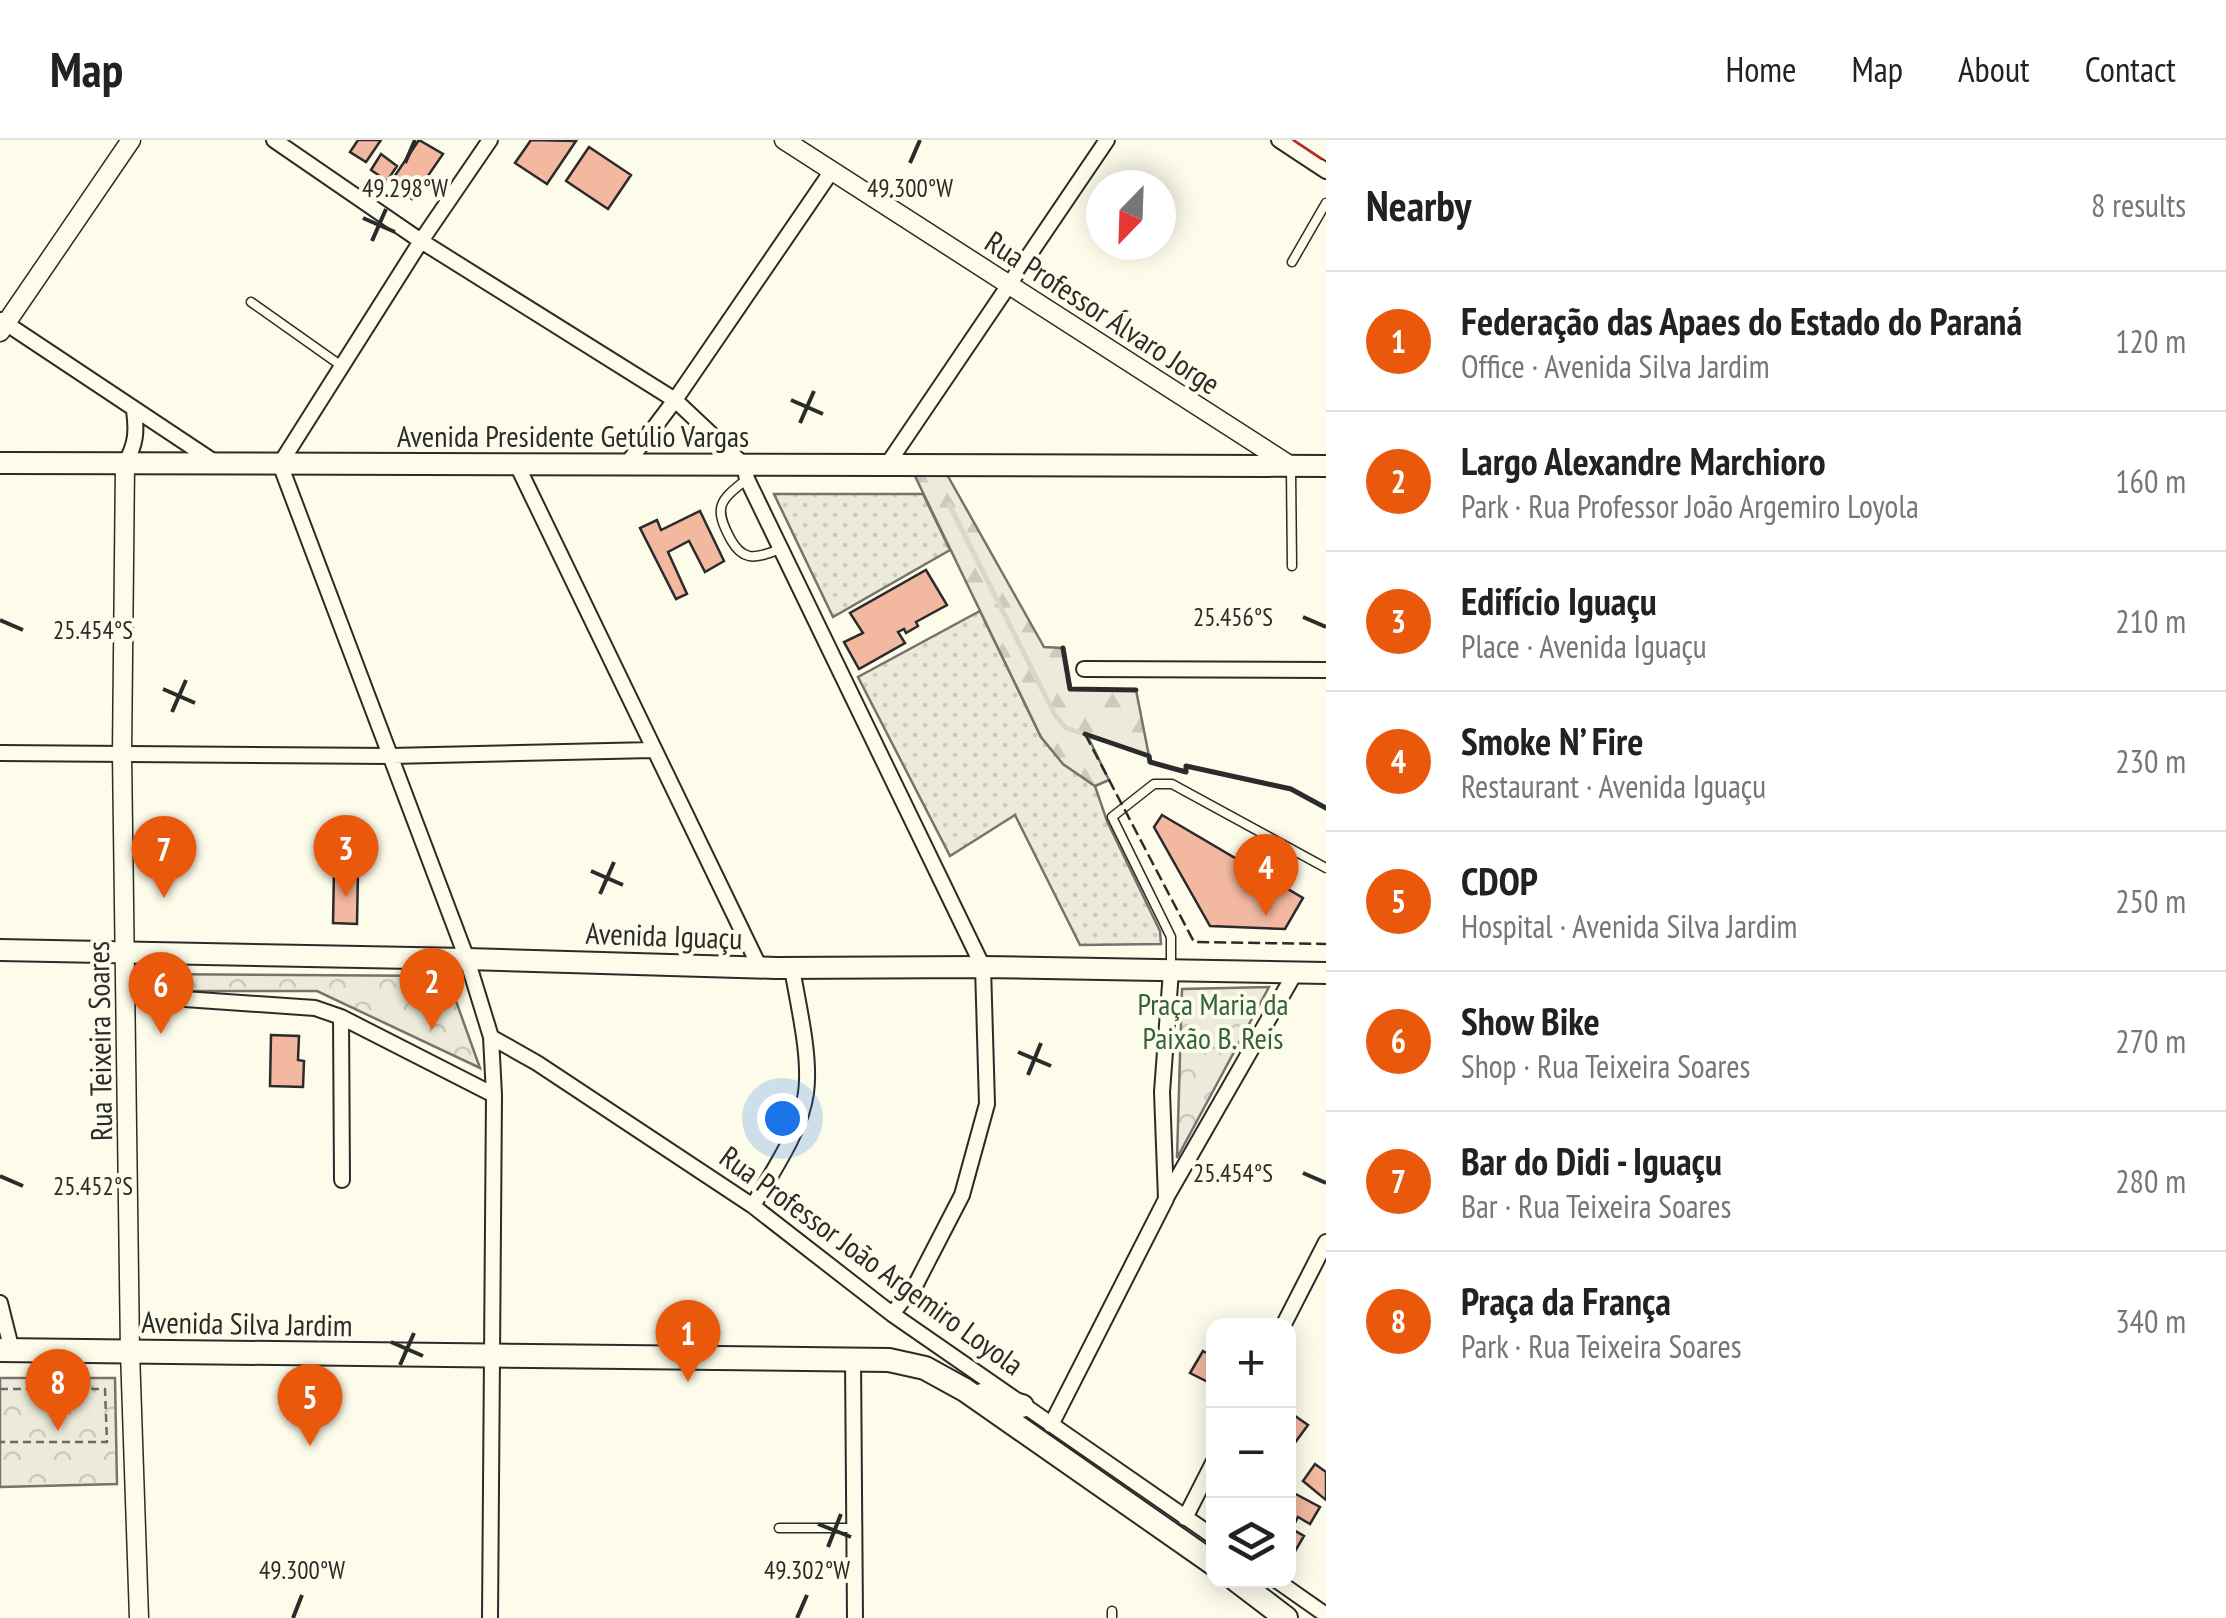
<!DOCTYPE html>
<meta charset="utf-8">
<style>
:root{--surface:#fff;--page:#f2f2f2;--text:#222;--muted:#767676;--line:#e0e0e0;--accent:#ea580c}
body{margin:0;font-family:"PT Sans Narrow",sans-serif;background:var(--page);color:var(--text)}
.controls{position:absolute;right:30px;bottom:30px;display:grid;overflow:hidden;border-radius:20px;box-shadow:0 5px 25px #0003}
.controls button{width:90px;height:90px;display:grid;place-items:center;padding:0;border:0;border-bottom:2px solid var(--line);background:var(--surface);color:var(--text);font:50px sans-serif}
.compass{position:absolute;left:1086px;top:30px;width:90px;height:90px;border-radius:50%;background:var(--surface);box-shadow:0 5px 25px #0003;rotate:203deg}
.you{position:absolute;left:782px;top:978px;width:35px;height:35px;margin:-25px;border:8px solid #fff;border-radius:50%;background:#1a73e8;box-shadow:0 0 0 15px #1a73e833}
.badge{display:grid;place-items:center;width:65px;height:65px;border-radius:50%;background:var(--accent);color:#fff;font-size:32px;font-weight:700}
.pin{position:absolute;translate:-50% -82px;filter:drop-shadow(0 2px 5px #0008)}
.pin::after{content:'';position:absolute;top:52px;width:35px;height:30px;background:inherit;clip-path:polygon(0 0,100% 0,50% 100%)}
.list{margin:0;padding:0;list-style:none}
h2{display:flex;justify-content:space-between;align-items:center;height:130px;margin:0;padding:0 40px;font-size:42px}
h2 small{font-size:32px;font-weight:400;color:var(--muted)}
.list li{display:grid;grid-template-columns:65px 1fr auto;gap:30px;align-items:center;box-sizing:border-box;height:140px;padding:0 40px;border-top:2px solid var(--line)}
.list b{display:block;font-size:38px;white-space:nowrap}
.list p{margin:0;font-size:32px;white-space:nowrap;color:var(--muted)}
.list em{font-size:32px;font-style:normal;color:var(--muted)}
.icon{flex:none;width:55px;height:55px;fill:none;stroke:currentColor;stroke-width:2;stroke-linecap:round;stroke-linejoin:round}
.map{position:relative;flex:none;width:1326px;height:1478px;overflow:hidden}
header{display:flex;align-items:center;gap:60px;box-sizing:border-box;height:140px;padding:0 50px;background:var(--surface);border-bottom:2px solid var(--line)}
header strong{font-size:48px}
nav{display:flex;gap:55px;margin-inline-start:auto;font-size:35px}
main{display:flex}
aside{flex:1;background:var(--surface)}
.map>svg:first-child{display:block}
.grass{fill:url(#grass-dots);stroke:#74746e;stroke-width:2.5}
.forest{fill:url(#forest-firs);stroke:#74746e;stroke-width:2.5}
.park{fill:url(#park-crowns);stroke:#74746e;stroke-width:2.5}
.lines{fill:none;stroke-linecap:round;stroke-linejoin:round}
.stream{stroke:#d8d7c9;stroke-width:5}
.building{fill:#f2b8a0;stroke:#2b2b2b;stroke-width:2.5}
.service-casing{stroke:#2b2b2b;stroke-width:11}
.minor-casing{stroke:#2b2b2b;stroke-width:18}
.tertiary-casing{stroke:#2b2b2b;stroke-width:21}
.secondary-casing{stroke:#2b2b2b;stroke-width:24}
.primary-casing{stroke:#2b2b2b;stroke-width:26}
.path{stroke:#6a6964;stroke-width:2.5;stroke-dasharray:8 5;stroke-linecap:butt}
.service{stroke:#fdfbea;stroke-width:8}
.minor{stroke:#fdfbea;stroke-width:14}
.tertiary{stroke:#fdfbea;stroke-width:18}
.secondary{stroke:#fdfbea;stroke-width:20}
.primary{stroke:#fdfbea;stroke-width:22}
.fence{stroke:#2b2b2b;stroke-width:2.5;stroke-dasharray:12 5;stroke-linecap:butt}
.wall{stroke:#2b2b2b;stroke-width:5}
.power{stroke:#c62828;stroke-width:2.5;stroke-dasharray:35 8 5 8;stroke-linecap:butt}
.ticks{fill:none;stroke:#2b2b2b;stroke-width:4}
.labels{text-anchor:middle;dominant-baseline:central;stroke-width:8;stroke-linejoin:round;paint-order:stroke}
.street-label{font-size:30px;fill:#2b2b2b;stroke:#fdfbea}
.park-label{font-size:30px;fill:#34623c;stroke:#fdfbea}
.ticks-label{font-size:25px;text-anchor:middle;fill:#2b2b2b;stroke:#fdfbea;stroke-width:8;stroke-linejoin:round;paint-order:stroke}
</style>
<header>
<strong>Map</strong>
<nav><a>Home</a><a>Map</a><a>About</a><a>Contact</a></nav>
</header>
<main>
<div class="map">
<svg width="1326" height="1478" viewBox="0 0 1326 1478">
<defs>
<pattern id="grass-dots" width="8" height="8" patternUnits="userSpaceOnUse" patternTransform="scale(2.5)"><rect width="8" height="8" fill="#ecebdb"/><path d="M2 2h.1M6 6h.1" fill="none" stroke="#cbcabc" stroke-width="1.8" stroke-linecap="round"/></pattern>
<pattern id="forest-firs" width="22" height="20" patternUnits="userSpaceOnUse" patternTransform="scale(2.5)"><rect width="22" height="20" fill="#ecebdb"/><path d="M5 1l3.5 6h-7zM16 11l3.5 6h-7z" fill="#cbcabc"/></pattern>
<pattern id="park-crowns" width="20" height="18" patternUnits="userSpaceOnUse" patternTransform="scale(2.5)"><rect width="20" height="18" fill="#ecebdb"/><path d="M2 6a3 3 0 1 1 6 0M12 15a3 3 0 1 1 6 0" fill="none" stroke="#cbcabc"/></pattern>
</defs>
<rect width="100%" height="100%" fill="#fdfbea"/>
<path class="grass" d="M774 354H923L950 410 833 477Z
M980 471 1041 597 1064 624 1095 646 1107 681 1160 791 1161 804 1080 805 1015 675 950 716 858 537Z"/>
<path class="forest" d="M945 331 1044 507 1063 508 1071 548 1136 550 1149 616 1087 595 1109 640 1095 646 1063 624 1041 597 913 332Z"/>
<path class="park" d="M141 834 447 836 480 928 317 851H144Z
M1269 847 1177 1018 1182 849Z
M0 1238H115L117 1344 0 1347Z"/>
<g class="lines">
<path class="stream" d="M949 364 1055 575 1066 588 1102 600"/>
</g>
<path class="building" d="M358 0H381L366 22 350 12Z
M419 0 443 14 412 59 390 43Z
M531 0 576 1 547 44 515 23Z
M589 7 631 35 608 69 566 41Z
M381 14 397 26 387 41 371 30Z
M700 371 724 421 705 432 689 401 668 412 687 454 676 459 640 388 657 380 661 390Z
M926 430 947 465 916 482 918 486 906 493 904 489 898 492 905 503 859 529 844 502 863 493 850 473Z
M1162 675 1303 758 1285 789 1210 786 1154 687Z
M334 730 358 731 357 784 333 783Z
M271 895 299 896 298 920 304 921 303 947 270 946Z
M1203 1211 1214 1217V1245L1190 1233Z
M1288 1271 1308 1285 1294 1304 1288 1300Z
M1315 1324 1326 1332V1360L1303 1341Z
M1290 1351 1320 1367 1310 1384 1298 1377 1292 1389 1304 1396 1294 1413 1288 1410Z"/>
<g class="lines">
<defs>
<path id="service" d="M1292 122 1326 63
M251 162 343 227
M1291 330 1292 426
M747 339C719 361 713 367 731 400 735 407 740 414 749 416 759 418 771 412 781 409
M1171 827V797L1112 677 1154 644H1172L1326 728
M779 1388H854
M1112 1478V1471"/>
<path id="minor" d="M274 0 421 101 675 260 744 325 747 339 983 827 987 964 962 1055 916 1144 892 1174
M1279 0 1326 31
M1 180 216 323
M125 324C136 304 137 292 134 270
M517 325 760 828
M626 325 675 260 831 32
M887 325 1107 0
M1084 529 1326 530
M0 613 391 616 653 610
M127 855 315 868 341 877 494 955
M341 877 342 1040
M491 897 537 923 753 1066 892 1174 1214 1397
M1166 1058 1295 833
M753 1066C772 1031 800 994 806 953 811 916 798 865 792 828
M0 1163 12 1211
M1283 1186 1326 1102
M853 1219 855 1478
M1051 1285 1166 1059 1162 952 1171 831
M1185 1378 1214 1321
M1276 1440 1326 1475
M490 1478 494 955 491 897 467 819 280 324 421 101 490 0"/>
<path id="tertiary" d="M784 0 1291 326
M0 192 131 0
M125 324 122 614 130 1212 139 1478"/>
<path id="secondary" d="M0 323 1326 326
M0 810 467 819 776 828 983 827 1326 833"/>
<path id="primary" d="M0 1210 889 1220 925 1228 965 1250 1214 1424
M982 1255 1022 1266
M1236 1440 1286 1478"/>
</defs>
<use href="#service" class="service-casing"/>
<use href="#minor" class="minor-casing"/>
<use href="#tertiary" class="tertiary-casing"/>
<use href="#secondary" class="secondary-casing"/>
<use href="#primary" class="primary-casing"/>
<path class="path" d="M0 1249H105L107 1302H0"/>
<use href="#service" class="service"/>
<use href="#minor" class="minor"/>
<use href="#tertiary" class="tertiary"/>
<use href="#secondary" class="secondary"/>
<use href="#primary" class="primary"/>
<path class="fence" d="M1085 594 1194 802 1326 804"/>
<path class="wall" d="M1063 508 1070 549 1136 550
M1085 594 1149 616 1150 622 1186 632V626L1291 649 1326 668"/>
<path class="power" d="M1293 0 1326 22"/>
</g>
<path class="ticks" d="M405 23 415 0M910 23 920 0M363 78 395 92M372 101 386 69M791 260 823 274M800 283 814 251M1303 477 1326 487M0 480 23 490M163 549 195 563M172 572 186 540M591 731 623 745M600 754 614 722M1018 912 1051 926M1028 935 1041 903M1303 1033 1326 1043M0 1036 23 1046M391 1202 423 1216M400 1225 414 1193M818 1384 851 1397M828 1407 841 1374M293 1478 302 1455M797 1478 807 1455"/>
<g class="labels">
<g class="street-label">
<text transform="translate(1103 172) rotate(33)">Rua Professor Álvaro Jorge</text>
<text x="573" y="295">Avenida Presidente Getúlio Vargas</text>
<text transform="translate(664 795) rotate(2)">Avenida Iguaçu</text>
<text transform="translate(99 901) rotate(-91)">Rua Teixeira Soares</text>
<text transform="translate(872 1120) rotate(36)">Rua Professor João Argemiro Loyola</text>
<text transform="translate(247 1183) rotate(1)">Avenida Silva Jardim</text>
</g>
<g class="park-label">
<text x="1213" y="863">Praça Maria da<tspan x="1213" dy="34">Paixão B. Reis</tspan></text>
</g>
</g>
<g class="ticks-label">
<text x="405" y="57">49.298°W</text>
<text x="910" y="57">49.300°W</text>
<text x="1233" y="486">25.456°S</text>
<text x="93" y="499">25.454°S</text>
<text x="1233" y="1042">25.454°S</text>
<text x="93" y="1055">25.452°S</text>
<text x="302" y="1439">49.300°W</text>
<text x="807" y="1439">49.302°W</text>
</g>
</svg>
<div class="controls">
<button>+</button>
<button>−</button>
<button><svg class="icon" aria-label="layers" viewBox="0 0 24 24"><path d="M12 4l9 5-9 5-9-5zM3 14l9 5 9-5"/></svg></button>
</div>
<svg class="compass" viewBox="-18 -18 36 36"><path d="M0-13l5 13h-10z" fill="#e53935"/><path d="M0 13l5-13h-10z" fill="#767676"/></svg>
<div class="you"></div>
<div class="pin badge" style="left:688px;top:1242px">1</div>
<div class="pin badge" style="left:432px;top:890px">2</div>
<div class="pin badge" style="left:346px;top:757px">3</div>
<div class="pin badge" style="left:1266px;top:776px">4</div>
<div class="pin badge" style="left:310px;top:1306px">5</div>
<div class="pin badge" style="left:161px;top:894px">6</div>
<div class="pin badge" style="left:164px;top:758px">7</div>
<div class="pin badge" style="left:58px;top:1291px">8</div>
</div>
<aside>
<h2>Nearby<small>8 results</small></h2>
<ul class="list">
<li><span class="badge">1</span><div><b>Federação das Apaes do Estado do Paraná</b><p>Office · Avenida Silva Jardim</p></div><em>120 m</em></li>
<li><span class="badge">2</span><div><b>Largo Alexandre Marchioro</b><p>Park · Rua Professor João Argemiro Loyola</p></div><em>160 m</em></li>
<li><span class="badge">3</span><div><b>Edifício Iguaçu</b><p>Place · Avenida Iguaçu</p></div><em>210 m</em></li>
<li><span class="badge">4</span><div><b>Smoke N’ Fire</b><p>Restaurant · Avenida Iguaçu</p></div><em>230 m</em></li>
<li><span class="badge">5</span><div><b>CDOP</b><p>Hospital · Avenida Silva Jardim</p></div><em>250 m</em></li>
<li><span class="badge">6</span><div><b>Show Bike</b><p>Shop · Rua Teixeira Soares</p></div><em>270 m</em></li>
<li><span class="badge">7</span><div><b>Bar do Didi - Iguaçu</b><p>Bar · Rua Teixeira Soares</p></div><em>280 m</em></li>
<li><span class="badge">8</span><div><b>Praça da França</b><p>Park · Rua Teixeira Soares</p></div><em>340 m</em></li>
</ul>
</aside>
</main>
